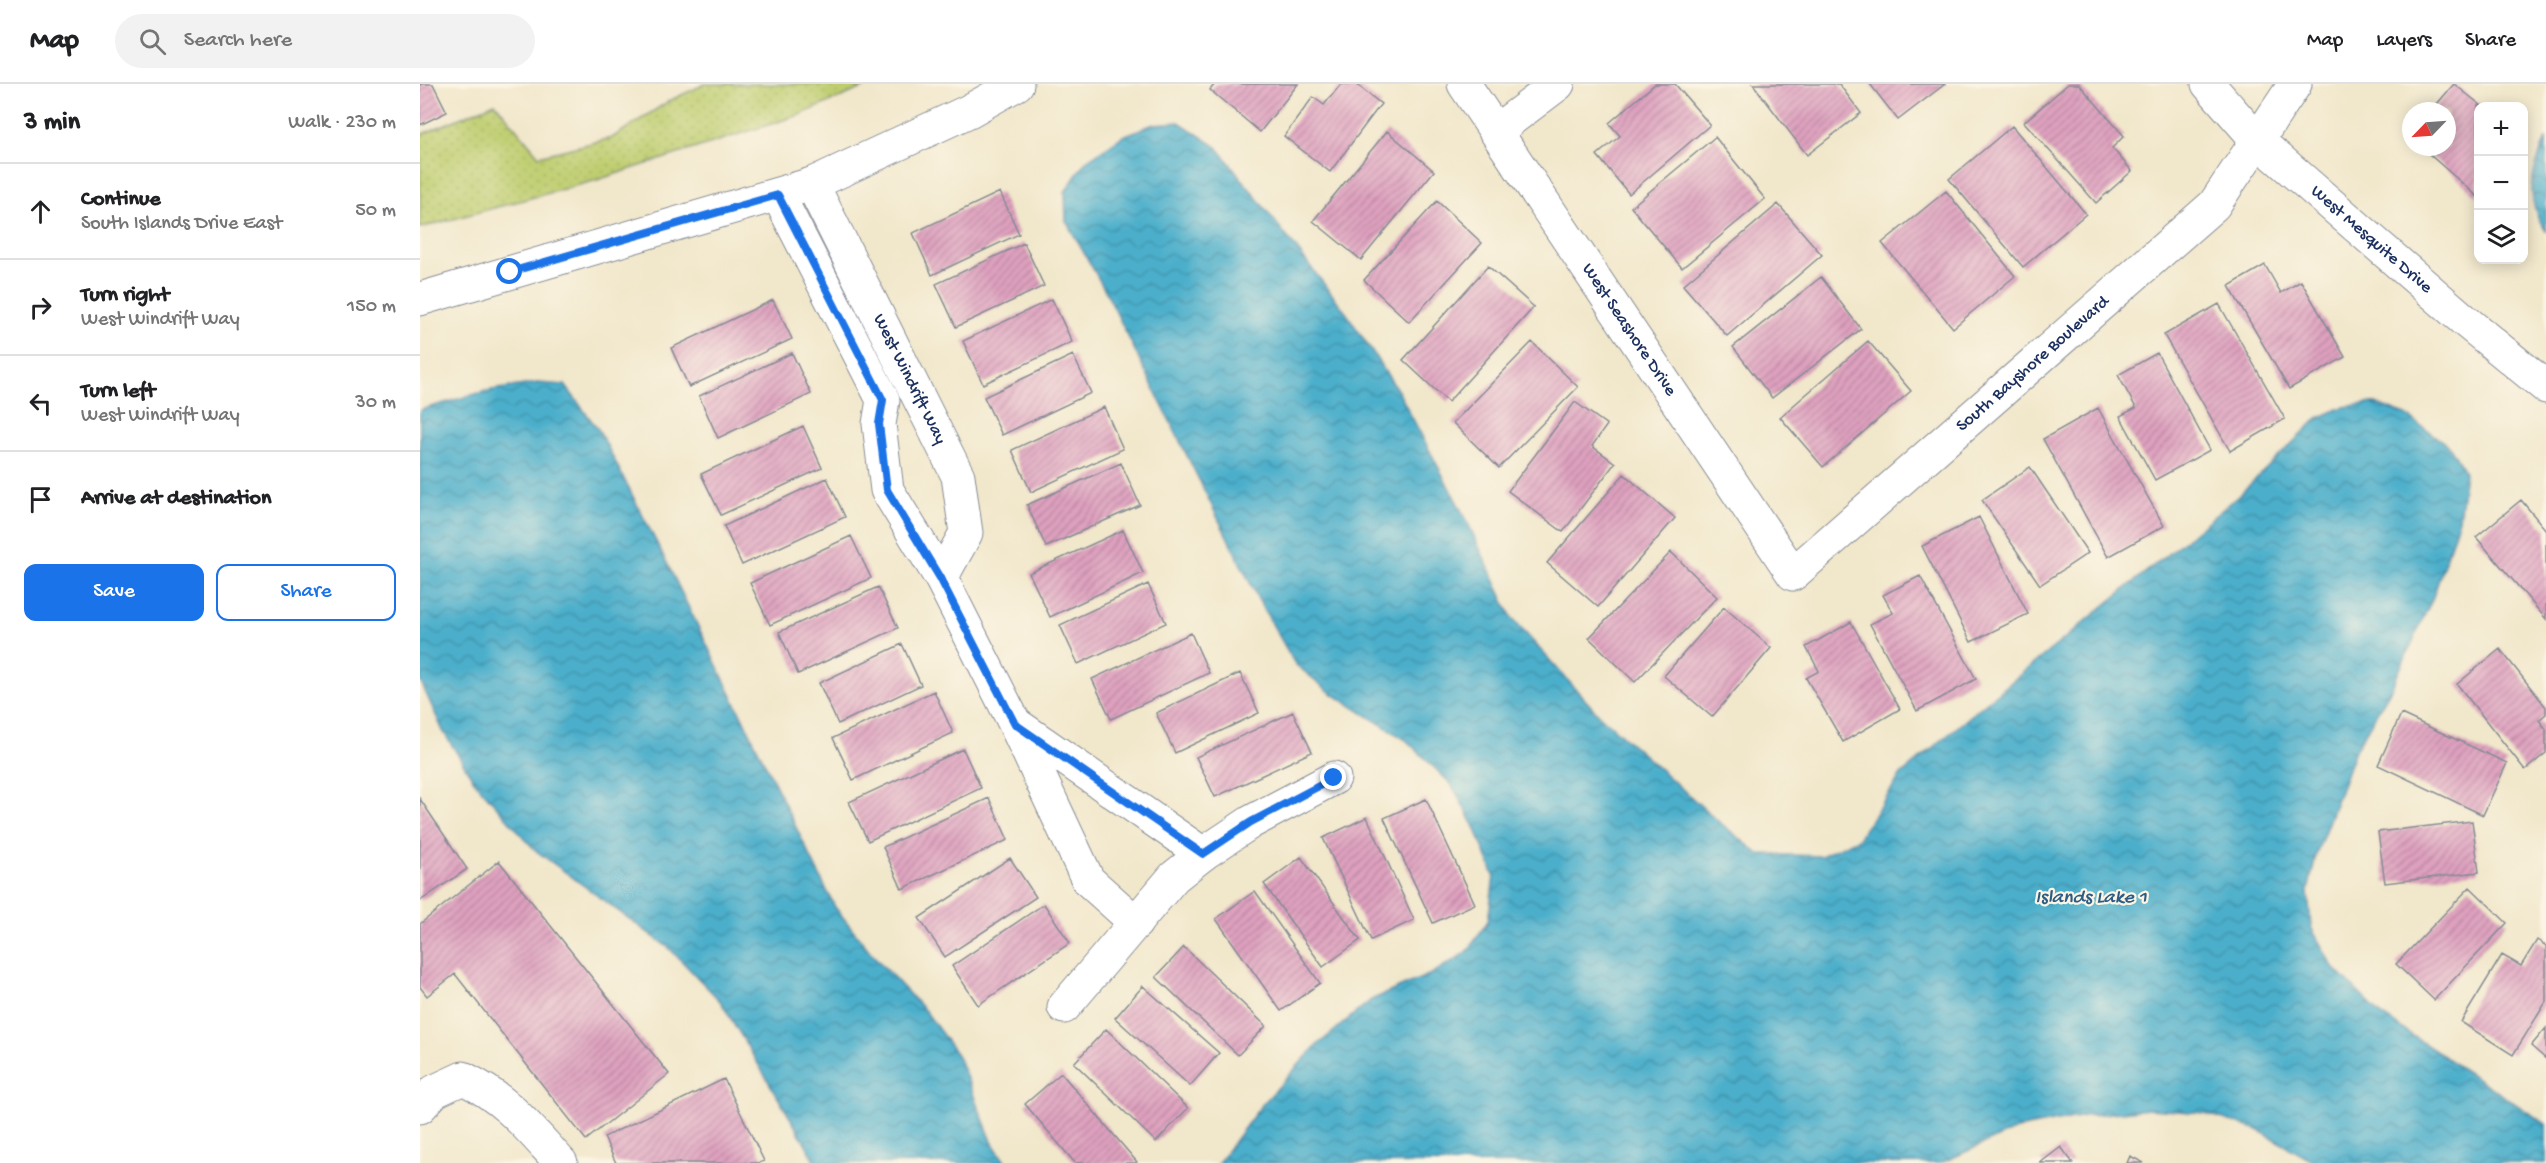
<!DOCTYPE html>
<meta charset="utf-8">
<style>
:root{--surface:#fff;--page:#f2f2f2;--text:#202124;--muted:#757577;--line:#e0e0e0;--accent:#1a73e8}
body{margin:0;font-family:"Gochi Hand",sans-serif;background:var(--page);color:var(--text)}
.controls{position:absolute;right:18px;top:18px;display:grid;overflow:hidden;border-radius:12px;box-shadow:0 3px 15px #0003}
.controls button{width:54px;height:54px;display:grid;place-items:center;padding:0;border:0;border-bottom:2px solid var(--line);background:var(--surface);color:var(--text);font:30px sans-serif}
.compass{position:absolute;left:1982px;top:18px;width:54px;height:54px;border-radius:50%;background:var(--surface);box-shadow:0 3px 15px #0003;rotate:245deg}
.stop{position:absolute;width:18px;height:18px;margin:-14px;border:4px solid #1a73e8;border-radius:50%;background:#fff}
.stop.end{background:#1a73e8;border-color:#fff;box-shadow:0 2px 6px #0008}
.list{margin:0;padding:0;list-style:none}
h2{display:flex;justify-content:space-between;align-items:center;height:78px;margin:0;padding:0 24px;font-size:26px}
h2 small{font-size:20px;font-weight:400;color:var(--muted)}
.list li{display:grid;grid-template-columns:39px 1fr auto;gap:18px;align-items:center;box-sizing:border-box;height:96px;padding:0 24px;border-top:2px solid var(--line)}
.list b{display:block;font-size:22px;white-space:nowrap}
.list p{margin:0;font-size:20px;white-space:nowrap;color:var(--muted)}
.list em{font-size:20px;font-style:normal;color:var(--muted)}
.actions{display:flex;gap:12px;padding:18px 24px}
.actions a{flex:1;padding:14px 0;border:2px solid var(--accent);border-radius:12px;text-align:center;font-size:21px;color:var(--accent)}
.actions .main{background:var(--accent);color:#fff}
.icon{flex:none;width:33px;height:33px;fill:none;stroke:currentColor;stroke-width:2;stroke-linecap:round;stroke-linejoin:round}
.map{position:relative;flex:none;width:2126px;height:1079px;overflow:hidden}
header{display:flex;align-items:center;gap:36px;box-sizing:border-box;height:84px;padding:0 30px;background:var(--surface);border-bottom:2px solid var(--line)}
header strong{font-size:28px}
nav{display:flex;gap:33px;margin-inline-start:auto;font-size:21px}
.search{width:420px;height:54px;background:var(--page);display:flex;align-items:center;gap:15px;box-sizing:border-box;padding:0 21px;border-radius:33px;color:var(--muted);font-size:22px}
main{display:flex}
aside{flex:1;background:var(--surface)}
.map>svg:first-child{display:block}
.grass{fill:url(#grass-dots);stroke:#6d7e67;stroke-width:1.5}
.water{fill:url(#water-waves);stroke:#346f94;stroke-width:1.5}
.building{fill:url(#building-hatch)}
.lines{fill:none;stroke-linecap:round;stroke-linejoin:round}
.minor-casing{stroke:#868b94;stroke-width:35}
.tertiary-casing{stroke:#868b94;stroke-width:35}
.minor{stroke:#fff;stroke-width:33}
.tertiary{stroke:#fff;stroke-width:33}
.route{stroke:#1a73e8;stroke-width:8}
.labels{text-anchor:middle;dominant-baseline:central;stroke-width:4.5;stroke-linejoin:round;paint-order:stroke}
.street-label{font-size:18px;fill:#1b2f5e;stroke:#fcf5e5}
.water-label{font-size:20px;font-style:italic;fill:#2c5c84;stroke:#fcf5e5}
</style>
<header>
<strong>Map</strong>
<div class="search"><svg class="icon" aria-label="search" viewBox="0 0 24 24"><circle cx="10" cy="10" r="6"/><path d="M15 15l6 6"/></svg>Search here</div>
<nav><a>Map</a><a>Layers</a><a>Share</a></nav>
</header>
<main>
<aside>
<h2>3 min<small>Walk · 230 m</small></h2>
<ul class="list">
<li><svg class="icon" aria-label="ahead" viewBox="0 0 24 24"><path d="M12 20V5M6 11l6-6 6 6"/></svg><div><b>Continue</b><p>South Islands Drive East</p></div><em>50 m</em></li>
<li><svg class="icon" aria-label="right" viewBox="0 0 24 24"><path d="M7 20v-9h11M14 6l5 5-5 5"/></svg><div><b>Turn right</b><p>West Windrift Way</p></div><em>150 m</em></li>
<li><svg class="icon" aria-label="left" viewBox="0 0 24 24"><path d="M17 20v-9H6M10 6l-5 5 5 5"/></svg><div><b>Turn left</b><p>West Windrift Way</p></div><em>30 m</em></li>
<li><svg class="icon" aria-label="arrive" viewBox="0 0 24 24"><path d="M6 21V4h12l-3 4 3 4H6"/></svg><div><b>Arrive at destination</b></div></li>
</ul>
<div class="actions"><a class="main">Save</a><a>Share</a></div>
</aside>
<div class="map">
<svg width="2126" height="1079" viewBox="0 0 2126 1079">
<defs>
<pattern id="grass-dots" width="8" height="8" patternUnits="userSpaceOnUse" patternTransform="scale(1.5)"><rect width="8" height="8" fill="#bfce70"/><path d="M2 2h.1M6 6h.1" fill="none" stroke="#a4b163" stroke-width="1.8" stroke-linecap="round"/></pattern>
<pattern id="water-waves" width="16" height="10" patternUnits="userSpaceOnUse" patternTransform="scale(1.5)"><rect width="16" height="10" fill="#4cafcb"/><path d="M0 5q4-4 8 0t8 0" fill="none" stroke="#3e8fa8"/></pattern>
<pattern id="building-hatch" width="6" height="6" patternUnits="userSpaceOnUse" patternTransform="scale(1.5)"><rect width="6" height="6" fill="#dfa1bf"/><path d="M-1 1l2-2M0 6l6-6M5 7l2-2" fill="none" stroke="#b4849e"/></pattern>
</defs>
<rect width="100%" height="100%" fill="#fcf5e5"/>
<filter id="ink" filterUnits="userSpaceOnUse"><feTurbulence type="fractalNoise" baseFrequency=".0167" numOctaves="2"/><feDisplacementMap in="SourceGraphic" scale="12" xChannelSelector="R" yChannelSelector="G"/><feConvolveMatrix kernelMatrix="1 2 1 2 8 2 1 2 1" color-interpolation-filters="sRGB"/></filter>
<filter id="wash" filterUnits="userSpaceOnUse"><feTurbulence type="fractalNoise" baseFrequency=".008" numOctaves="4" result="noise"/><feDisplacementMap in="SourceGraphic" scale="24" xChannelSelector="R" yChannelSelector="G"/><feGaussianBlur stdDeviation="1.35" result="paint"/><feColorMatrix in="noise" values="0 0 0 0 0 0 0 0 0 0 0 0 0 0 0 0 0 1.4 0 .05"/><feComposite in="paint" operator="in"/></filter>
<g filter="url(#wash)">
<rect width="100%" height="100%" fill="#f1e7cb"/>
<path class="grass" d="M285 0H452L379 31 177 96 0 144V51L75 19 119 72 192 54 249 17Z"/>
<path class="water" d="M759 38 797 63 925 227 978 307 1047 437 1092 534 1178 630 1298 737 1339 770 1401 772 1438 755 1481 691 1562 622 1815 415 1898 334 1923 323 1953 319 1986 331 2030 363 2045 389 2039 435 2013 513 1972 603 1935 666 1896 771 1888 807 1891 843 1913 883 1961 931 2126 1040V1079H1896L1838 1046 1785 1029 1729 1025 1663 1032 1597 1045 1521 1079H798L840 1023 895 963 951 916 1013 889 1047 868 1068 837 1074 792 1055 743 1031 700 986 656 911 609 875 580 838 515 686 208 646 137 645 108 665 78 703 52 734 40Z
M2126 54V147C2102 113 2113 88 2126 54Z
M117 299 145 301 180 348 248 481 415 823 452 870 506 928 538 972 573 1060 586 1079H394L390 1067 301 918 250 865 115 766 55 698 23 647 0 596V326L66 307Z"/>
<g id="blocks">
<path class="building" d="M0 0H13L27 28 0 41Z
M795 0H878L840 48 790 6Z
M921 0H936L961 20 910 88 864 52 893 13 904 21Z
M1235 0H1255L1290 41 1209 110 1177 71 1200 52 1189 39Z
M1333 0H1419L1441 29 1387 71Z
M1450 0H1525L1478 36Z
M1648 0H1659L1704 52 1692 64 1712 87 1676 119 1604 38Z
M2034 0 2062 22H2058V113L2001 63H2027V27H2011Z
M1592 42 1666 130 1603 183 1529 95Z
M967 47 1014 87 941 176 893 137Z
M1295 53 1345 115 1262 184 1211 123Z
M1526 107 1595 192 1533 244 1462 159Z
M580 108 599 150 512 191 493 149Z
M1017 117 1062 159 989 238 944 196Z
M1358 120 1402 171 1307 252 1263 201Z
M604 159 624 202 536 243 516 200Z
M1845 181 1861 209 1881 197 1925 273 1869 305 1809 202Z
M1068 182 1114 223 1028 318 983 276Z
M1401 193 1441 245 1352 314 1313 263Z
M632 215 652 258 563 300 543 257Z
M353 216 372 255 269 303 251 264Z
M1799 220 1865 335 1810 367 1744 251Z
M1448 257 1491 307 1403 383 1360 333Z
M1112 258 1158 303 1079 384 1033 339Z
M372 269 391 310 298 354 279 312Z
M1737 269 1790 366 1735 396 1700 332 1716 324 1698 291Z
M653 271 671 309 582 351 564 313Z
M1155 318 1187 341 1172 362 1195 379 1143 448 1088 407Z
M684 323 703 365 611 408 592 366Z
M1678 324 1744 442 1688 473 1623 355Z
M383 342 402 384 301 431 281 390Z
M701 379 720 421 626 463 607 421Z
M1610 383 1668 469 1620 501 1562 416Z
M1204 390 1255 434 1178 523 1127 479Z
M407 394 425 433 322 481 304 442Z
M2101 416 2126 446V535L2056 453Z
M1559 433 1608 530 1551 558 1502 462Z
M703 446 723 489 630 533 609 489Z
M431 452 451 494 350 541 330 499Z
M1251 468 1297 513 1215 598 1169 554Z
M1500 492 1556 595 1497 627 1450 540 1473 529 1463 511Z
M728 500 746 539 658 580 640 541Z
M458 503 478 544 378 590 359 548Z
M1304 523 1351 564 1292 633 1244 592Z
M1431 538 1480 625 1423 658 1386 594 1399 587 1386 563Z
M771 549 789 589 691 635 672 595Z
M482 560 501 601 418 640 399 599Z
M2080 565 2126 623V630L2119 636 2126 645V669L2105 686 2037 600Z
M820 589 839 629 755 669 736 629Z
M514 607 533 649 433 696 413 654Z
M873 628 892 668 795 713 776 673Z
M1981 630 2087 679 2063 731 1958 681Z
M543 665 561 704 448 757 429 718Z
M569 714 588 756 482 805 463 763Z
M0 715 47 785 0 817Z
M1006 715 1055 820 1013 839 964 734Z
M947 733 994 836 951 856 903 754Z
M2052 737 2059 788 1965 799 1958 748Z
M881 773 940 856 903 883 844 800Z
M590 774 616 813 525 873 499 834Z
M79 777 249 990 166 1056 35 890 7 912 0 903V840Z
M2050 803 2087 839 2014 916 1976 880Z
M835 807 900 899 861 927 796 835Z
M624 820 650 859 558 921 532 882Z
M2117 856 2126 862V918L2093 971 2041 938 2082 871 2101 882Z
M764 863 846 942 818 971 736 893Z
M723 902 799 969 770 1002 695 934Z
M2126 944V975L2111 962Z
M686 945 768 1024 736 1058 654 979Z
M641 989 717 1078 715 1079H655L605 1020Z
M304 995 344 1077 339 1079H196L184 1053Z
M1641 1063 1653 1079H1620Z
M1710 1072 1724 1079H1707Z"/>
</g>
</g>
<g filter="url(#ink)">
<use href="#blocks" fill-opacity="0" stroke="#868b94" stroke-width="1.5"/>
<g class="lines">
<defs>
<g id="minor">
<path id="s1" d="M1044 0 1373 490 1794 121 1875 0"/>
<path d="M1076 47 1138 0"/>
<path id="s2" d="M392 100 538 392 546 449 521 494"/>
<path d="M358 111 463 316 459 340 467 406 521 494 595 640 668 796 716 839"/>
<path d="M597 641 783 770"/>
<path d="M644 923 754 793 783 770 831 738 914 694"/>
<path d="M0 1023 15 1007 43 994C88 1016 108 1043 141 1079"/>
</g>
<g id="tertiary">
<path id="s3" d="M1788 0 1837 56 2044 236 2126 303"/>
<path d="M0 215 392 100 549 27 597 0"/>
</g>
</defs>
<use href="#minor" class="minor-casing"/>
<use href="#tertiary" class="tertiary-casing"/>
<use href="#minor" class="minor"/>
<use href="#tertiary" class="tertiary"/>
</g>
</g>
<g class="lines" filter="url(#ink)">
<path class="route" d="M90 188 358 111 463 316 459 340 467 406 520 494 595 640 783 770 831 738 914 694"/>
</g>
<g class="labels">
<g class="street-label">
<text stroke="none"><textPath href="#s3" startOffset="226">West Mesquite Drive</textPath></text>
<text stroke="none"><textPath href="#s1" startOffset="296">West Seashore Drive</textPath></text>
<text stroke="none"><textPath href="#s1" startOffset="909">South Bayshore Boulevard</textPath></text>
<text stroke="none"><textPath href="#s2" startOffset="218">West Windrift Way</textPath></text>
</g>
<g class="water-label">
<text x="1671" y="814">Islands Lake 1</text>
</g>
</g>
</svg>
<div class="controls">
<button>+</button>
<button>−</button>
<button><svg class="icon" aria-label="layers" viewBox="0 0 24 24"><path d="M12 4l9 5-9 5-9-5zM3 14l9 5 9-5"/></svg></button>
</div>
<svg class="compass" viewBox="-18 -18 36 36"><path d="M0-13l5 13h-10z" fill="#e53935"/><path d="M0 13l5-13h-10z" fill="#757577"/></svg>
<div class="stop" style="left:90px;top:188px"></div>
<div class="stop end" style="left:914px;top:694px"></div>
</div>
</main>
